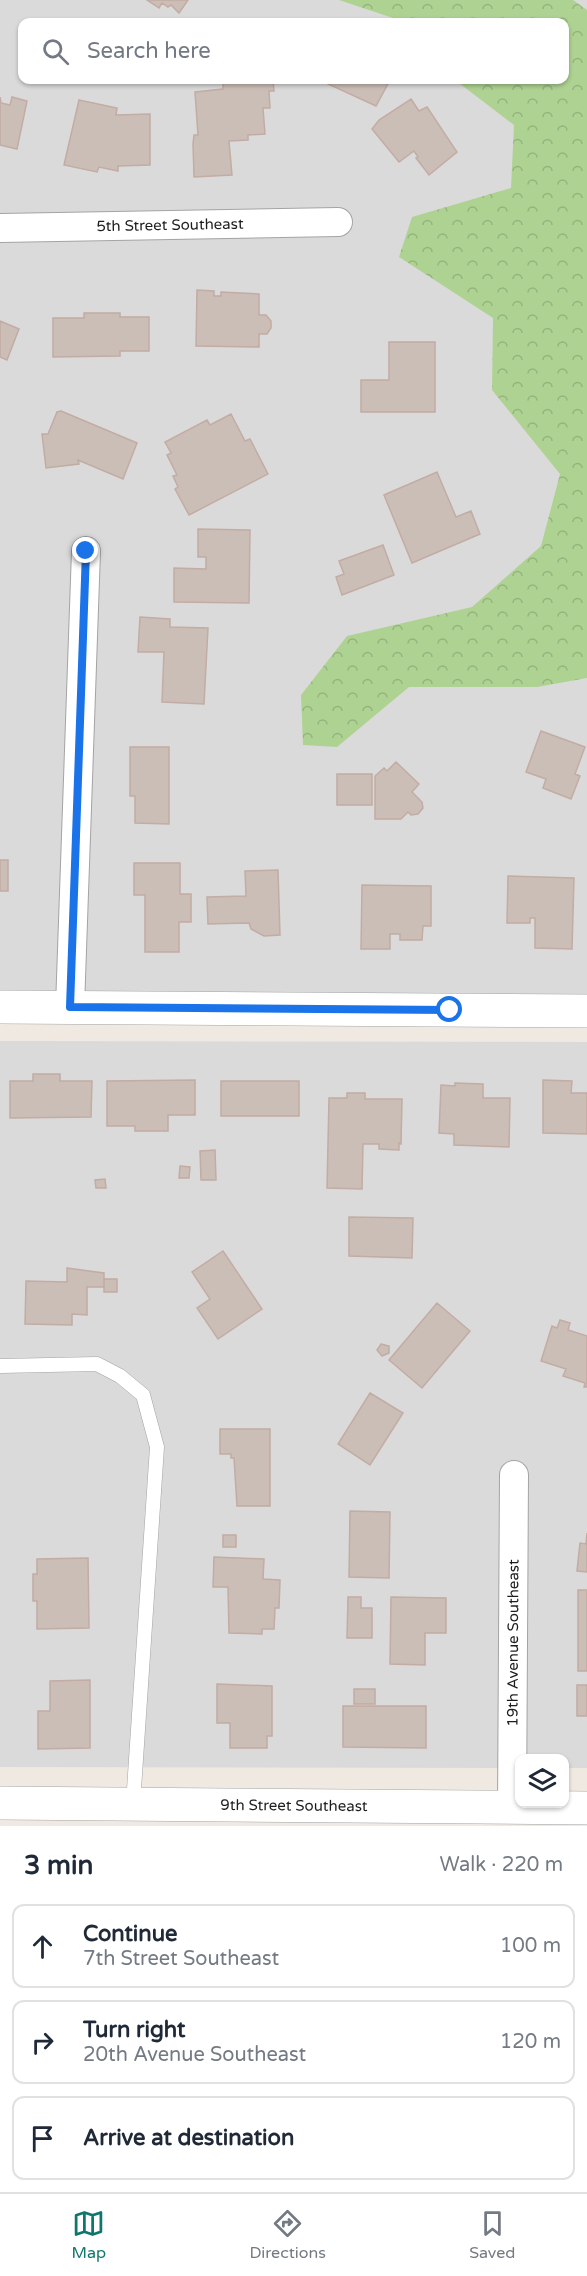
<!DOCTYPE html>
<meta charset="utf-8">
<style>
:root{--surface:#fff;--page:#f6f6f7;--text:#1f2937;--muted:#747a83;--line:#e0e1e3;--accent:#0f766e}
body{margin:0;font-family:"Varela Round",sans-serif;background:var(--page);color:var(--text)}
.controls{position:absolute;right:18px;bottom:18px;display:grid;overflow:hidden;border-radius:12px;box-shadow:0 2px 4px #0004}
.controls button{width:54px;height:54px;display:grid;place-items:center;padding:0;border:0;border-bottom:2px solid var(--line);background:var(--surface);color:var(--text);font:30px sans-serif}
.stop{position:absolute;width:18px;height:18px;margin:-14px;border:4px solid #1a73e8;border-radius:50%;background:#fff}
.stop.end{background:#1a73e8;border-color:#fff;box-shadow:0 2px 6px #0008}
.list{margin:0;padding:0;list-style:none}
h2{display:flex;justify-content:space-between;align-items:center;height:78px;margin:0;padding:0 24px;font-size:26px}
h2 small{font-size:20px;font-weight:400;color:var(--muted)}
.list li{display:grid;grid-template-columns:39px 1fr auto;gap:18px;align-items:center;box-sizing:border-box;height:84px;margin:0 12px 12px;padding:0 12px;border:2px solid var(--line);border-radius:12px}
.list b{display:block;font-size:22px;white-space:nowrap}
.list p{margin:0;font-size:20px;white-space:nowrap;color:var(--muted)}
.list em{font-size:20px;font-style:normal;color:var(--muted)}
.icon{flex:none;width:33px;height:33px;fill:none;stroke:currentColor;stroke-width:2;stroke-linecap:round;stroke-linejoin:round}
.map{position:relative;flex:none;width:587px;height:1826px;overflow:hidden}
.search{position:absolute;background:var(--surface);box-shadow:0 2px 4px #0004;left:18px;right:18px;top:18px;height:66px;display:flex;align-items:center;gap:15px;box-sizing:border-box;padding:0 21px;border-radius:12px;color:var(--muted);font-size:22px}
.sheet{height:366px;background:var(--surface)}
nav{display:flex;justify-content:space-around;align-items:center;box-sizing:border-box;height:84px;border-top:2px solid var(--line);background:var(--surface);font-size:16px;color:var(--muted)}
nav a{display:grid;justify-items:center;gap:3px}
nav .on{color:var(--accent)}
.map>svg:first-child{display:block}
.residential{fill:#dbdada;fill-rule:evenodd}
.forest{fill:url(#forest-crowns)}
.building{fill:#cbbeb7;stroke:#c2aca3;stroke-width:1.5}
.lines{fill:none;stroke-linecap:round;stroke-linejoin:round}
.service-casing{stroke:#a4a4a4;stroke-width:15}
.minor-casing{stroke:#a4a4a4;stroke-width:30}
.tertiary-casing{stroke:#a4a4a4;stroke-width:34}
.service{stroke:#fff;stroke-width:14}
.minor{stroke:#fff;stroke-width:28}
.tertiary{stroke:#fff;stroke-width:33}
.route{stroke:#1a73e8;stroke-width:8}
.labels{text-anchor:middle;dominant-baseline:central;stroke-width:5;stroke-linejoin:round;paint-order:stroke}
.street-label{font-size:15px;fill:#1d1d1d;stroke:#fff}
</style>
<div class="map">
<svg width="587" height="1826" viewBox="0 0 587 1826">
<defs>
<pattern id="forest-crowns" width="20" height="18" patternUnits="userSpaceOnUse" patternTransform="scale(1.5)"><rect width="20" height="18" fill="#aed292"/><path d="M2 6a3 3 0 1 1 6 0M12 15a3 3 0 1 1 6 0" fill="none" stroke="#95b47d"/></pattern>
</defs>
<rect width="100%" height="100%" fill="#efe9e2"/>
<path class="residential" d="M0 0H587V994L0 993ZM22 22H564V80H22Z
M0 1041 587 1042V1768H565L564 1758H520L519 1768 0 1767Z"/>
<path class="forest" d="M339 0H573L587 10V678L537 687H409L337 747 303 745 301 695 347 636 472 607 541 546 560 474 492 390 493 318 399 257 412 217 511 188 514 125 455 80H564V22H405Z"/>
<path class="building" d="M147 0H188L179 13 171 5 168 7 162 3 159 8Z
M330 80H390L376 106 328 84Z
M253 81 273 80 274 91H269L270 108H263L265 134 248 135V140L229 141 232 175 194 177 193 144 194 135H198L195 92 223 89V82Z
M0 97 1 103 10 105 12 97 27 101 17 149 0 145Z
M411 99 419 111 427 107 457 152 429 175 416 158 418 157 414 151 399 162 372 129 379 120Z
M79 100 117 108 116 115 150 114V165L118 166V171L99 167 97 172 64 165Z
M197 290 214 291V296H221V292L259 294V315H266L271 321V328L267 334H259V347L196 346Z
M84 313H120V317H149V351H120V356L53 357V318H84Z
M0 321 19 329 7 360 0 357Z
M389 342H435V412H361V380H389Z
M61 411 137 443 123 479 78 460 79 464 46 468 42 434H48L57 412Z
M231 414 245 441 250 439 268 474 189 515 175 489 178 487 173 476 177 475 167 455 171 453 165 442 207 420 210 425Z
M437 472 456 517 471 511 480 534 412 563 384 495Z
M198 529 250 530 249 603 174 602V568L206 569V557H198Z
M383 545 394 575 342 595 336 577 344 574 339 561Z
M140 617 170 619V627L208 628 204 704 162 702 164 652H138Z
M541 731 585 747 575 774 580 776 571 799 543 788 546 779 526 772Z
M130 747H169V824L135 823V796H130Z
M396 762 419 784 412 792 422 802 423 808 418 814 411 815 408 812 401 819H375V776L384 768 387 771Z
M337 774H372V805H337Z
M0 860H8V891H0Z
M134 863H180V894H191V922H179V952H145V895H134Z
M278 870 280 935 264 936 251 929 249 923 208 924 207 897 246 896 245 871Z
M508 876 574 878 572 949 535 948V918H530V923H507Z
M362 885 431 886V926H423L422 940H400V934H390V949H361Z
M33 1074H60V1081H92L91 1117 10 1118V1081H33Z
M195 1080V1115H168V1131H135V1126H107V1081Z
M543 1080 572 1081 571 1093H587V1134L543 1133Z
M221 1081H299V1116H221Z
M455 1083 483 1084V1098H510L509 1147 454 1145V1134L439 1133 441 1085 455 1086Z
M347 1093H365V1099H402L401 1144 399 1143V1150L379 1149V1144H363L362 1189 327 1188 329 1098H347Z
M215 1150 216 1180H201L200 1151Z
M180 1166 190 1167 189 1178H179Z
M105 1179 106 1188H96L95 1180Z
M349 1217 413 1218 412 1258 349 1256Z
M223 1251 262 1309 218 1339 197 1308 210 1299 192 1272Z
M67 1268 104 1273V1287H87V1315L72 1314V1325L25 1324 26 1281 67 1282Z
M104 1279H117V1292H104Z
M437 1303 470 1331 422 1388 389 1360Z
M560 1320 570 1323 568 1330 587 1336V1387H584L585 1383 563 1376 566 1369 541 1361 552 1326 557 1328Z
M381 1344 389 1346V1353L382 1356 377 1350Z
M370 1393 403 1413 370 1465 338 1444Z
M220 1429H270V1506H237L234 1458H231V1454H220Z
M350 1511 390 1512 389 1578 349 1577Z
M587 1533V1572L577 1571 580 1543 586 1544Z
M223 1535H236V1547H223Z
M214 1557 264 1559 263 1579 280 1580 279 1608H275L274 1629H262V1634L229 1633 228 1587H213Z
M88 1558 89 1628 37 1629V1601H33V1574H37V1559Z
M578 1590H587V1671H578Z
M348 1597H361V1608H372V1638H347Z
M391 1597 446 1598V1633H425V1665L390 1664Z
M90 1680V1748L38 1749V1711H50V1681Z
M217 1684 272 1686V1736H267V1748H230V1723H217Z
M577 1685H587V1716H577Z
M354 1689H375V1704H354Z
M343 1706H426V1748L343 1747Z"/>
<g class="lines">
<defs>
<path id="service" d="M0 1366 97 1364 120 1376 143 1395 157 1447 133 1804"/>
<g id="minor">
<path id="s1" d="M0 228 338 222"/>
<path d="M70 1007 86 551"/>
<path id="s2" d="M512 1809 514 1475"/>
</g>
<g id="tertiary">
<path d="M0 1007 587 1011"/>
<path id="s3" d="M0 1803 587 1808"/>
</g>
</defs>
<use href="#service" class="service-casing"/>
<use href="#minor" class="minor-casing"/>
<use href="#tertiary" class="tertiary-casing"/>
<use href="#service" class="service"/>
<use href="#minor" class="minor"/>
<use href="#tertiary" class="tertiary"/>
</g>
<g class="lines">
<path class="route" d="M86 551 70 1007 450 1010"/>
</g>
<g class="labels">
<g class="street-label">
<text stroke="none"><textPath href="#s1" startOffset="170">5th Street Southeast</textPath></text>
<text stroke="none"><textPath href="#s2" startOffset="166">19th Avenue Southeast</textPath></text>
<text stroke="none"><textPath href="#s3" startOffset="294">9th Street Southeast</textPath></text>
</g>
</g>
</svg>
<div class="controls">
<button><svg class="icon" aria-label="layers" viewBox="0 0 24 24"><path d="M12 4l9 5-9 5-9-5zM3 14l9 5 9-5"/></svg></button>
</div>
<div class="stop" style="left:450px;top:1010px"></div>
<div class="stop end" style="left:86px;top:551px"></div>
<div class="search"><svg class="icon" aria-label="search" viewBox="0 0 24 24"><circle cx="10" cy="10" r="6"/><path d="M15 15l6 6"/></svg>Search here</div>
</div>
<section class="sheet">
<h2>3 min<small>Walk · 220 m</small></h2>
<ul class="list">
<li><svg class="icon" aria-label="ahead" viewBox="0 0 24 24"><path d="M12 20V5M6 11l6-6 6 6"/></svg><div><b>Continue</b><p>7th Street Southeast</p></div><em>100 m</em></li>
<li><svg class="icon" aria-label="right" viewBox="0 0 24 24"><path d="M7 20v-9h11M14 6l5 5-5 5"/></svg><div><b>Turn right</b><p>20th Avenue Southeast</p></div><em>120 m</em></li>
<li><svg class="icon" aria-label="arrive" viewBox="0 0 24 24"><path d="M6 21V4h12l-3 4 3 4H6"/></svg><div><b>Arrive at destination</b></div></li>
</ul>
</section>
<nav>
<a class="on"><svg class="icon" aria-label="map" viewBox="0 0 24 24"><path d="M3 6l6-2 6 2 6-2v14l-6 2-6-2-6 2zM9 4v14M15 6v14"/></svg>Map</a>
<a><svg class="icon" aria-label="directions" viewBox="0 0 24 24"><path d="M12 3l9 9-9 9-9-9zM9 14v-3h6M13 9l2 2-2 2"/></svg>Directions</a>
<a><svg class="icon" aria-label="saved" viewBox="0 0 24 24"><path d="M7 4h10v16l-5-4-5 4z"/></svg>Saved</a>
</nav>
